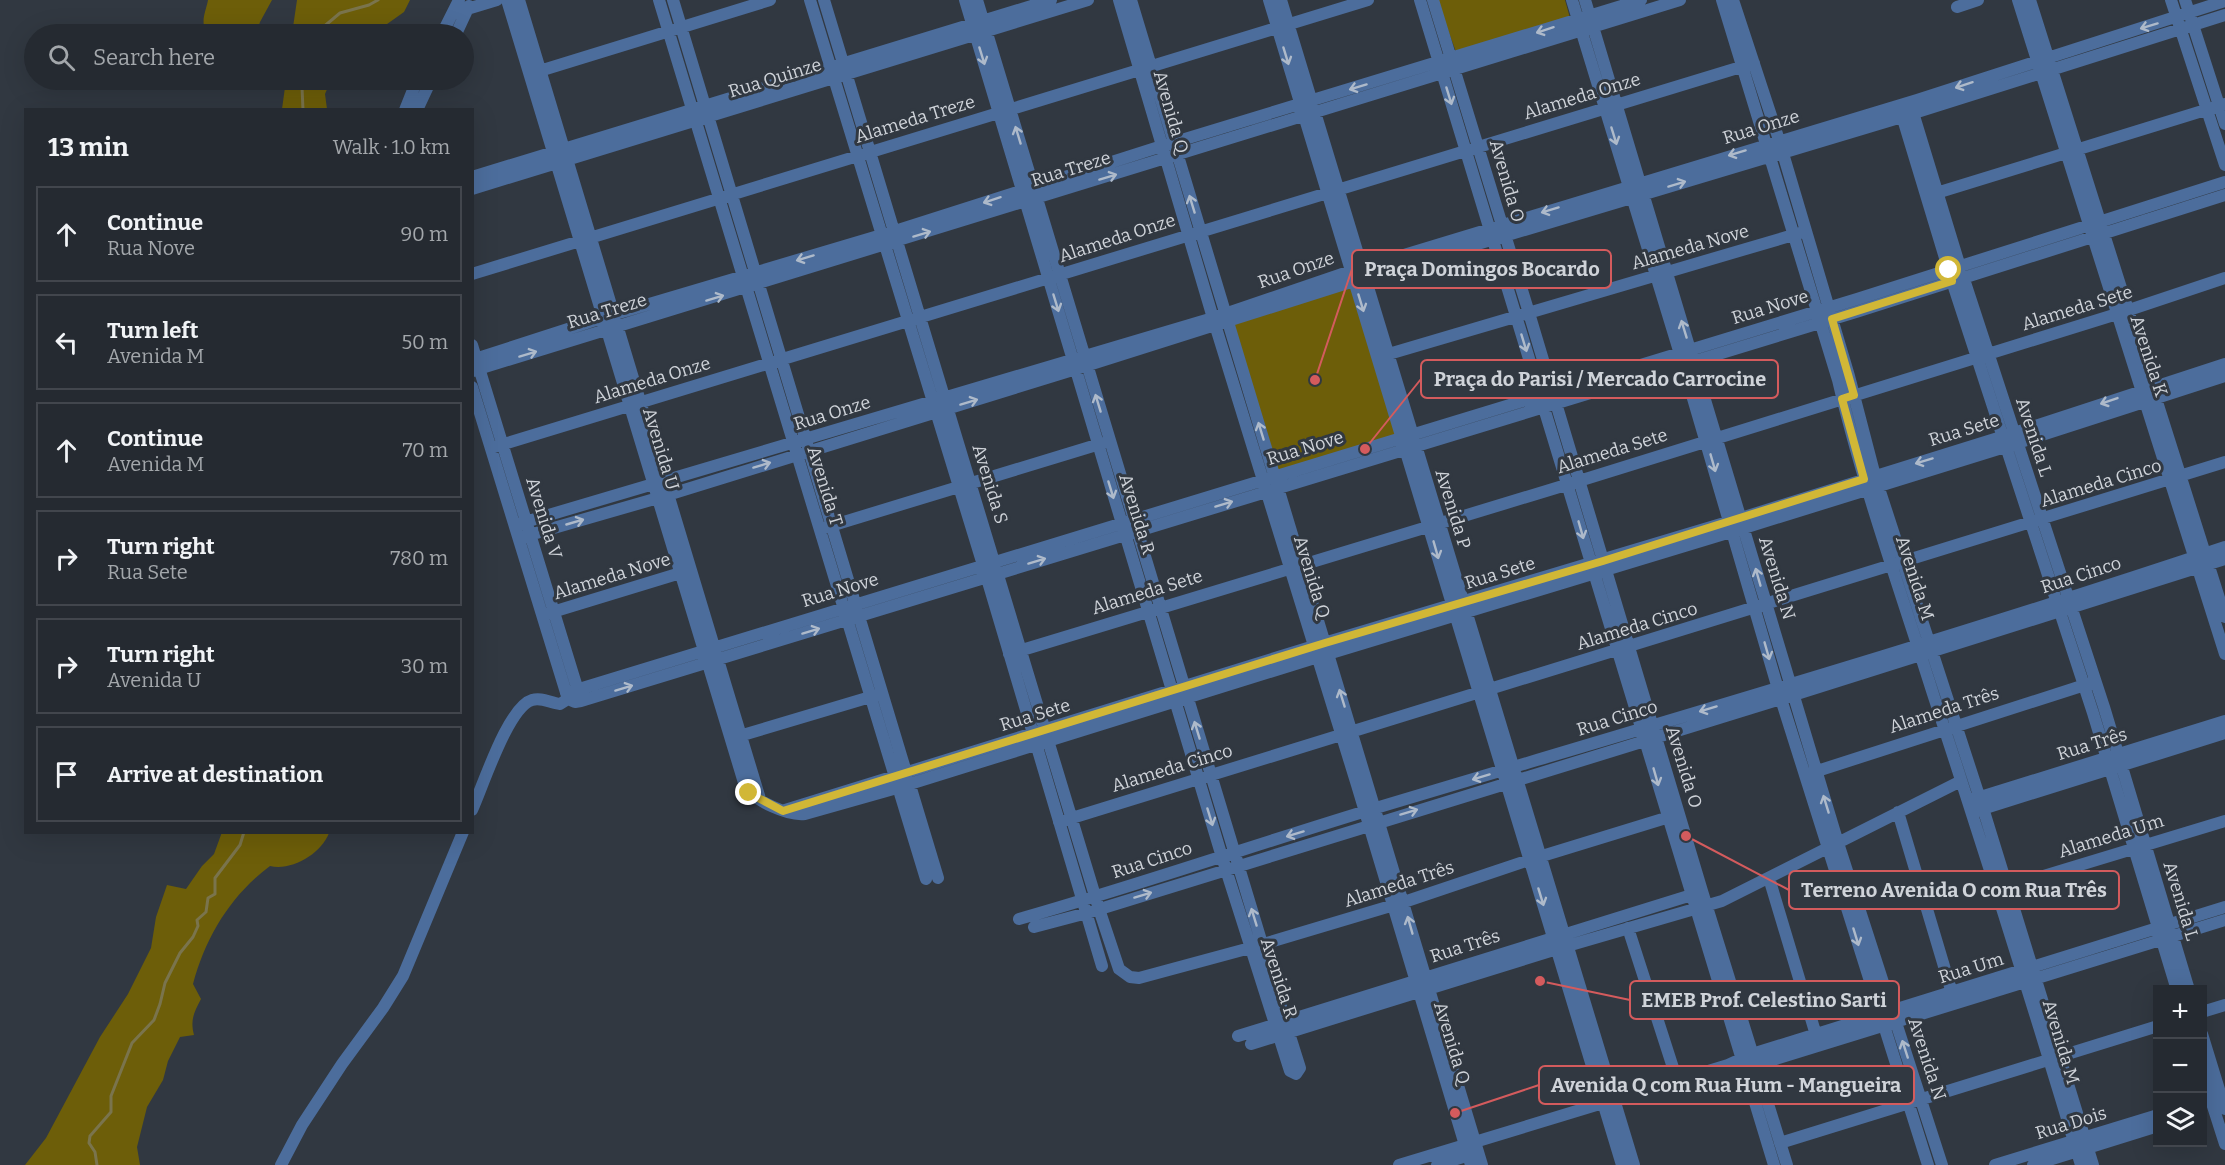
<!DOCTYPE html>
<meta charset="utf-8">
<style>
:root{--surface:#252a31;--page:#2d3239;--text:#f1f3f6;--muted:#a3a7ab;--line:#42464d}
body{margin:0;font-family:Bitter,serif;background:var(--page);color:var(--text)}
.controls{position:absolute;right:18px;bottom:18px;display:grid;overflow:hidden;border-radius:0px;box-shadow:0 6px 24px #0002}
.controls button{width:54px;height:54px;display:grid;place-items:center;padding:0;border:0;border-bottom:2px solid var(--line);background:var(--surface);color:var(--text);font:30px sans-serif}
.stop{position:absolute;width:18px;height:18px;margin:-14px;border:4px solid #d1b736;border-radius:50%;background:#fff}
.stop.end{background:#d1b736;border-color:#fff;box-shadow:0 2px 6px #0008}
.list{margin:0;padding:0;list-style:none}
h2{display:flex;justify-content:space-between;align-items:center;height:78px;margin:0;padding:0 24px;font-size:26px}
h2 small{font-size:20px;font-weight:400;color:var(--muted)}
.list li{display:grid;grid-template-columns:39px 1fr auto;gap:18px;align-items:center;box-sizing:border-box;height:96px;margin:0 12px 12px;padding:0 12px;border:2px solid var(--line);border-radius:0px}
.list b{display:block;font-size:22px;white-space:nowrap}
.list p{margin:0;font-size:20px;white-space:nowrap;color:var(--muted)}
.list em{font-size:20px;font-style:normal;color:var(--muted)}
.icon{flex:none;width:33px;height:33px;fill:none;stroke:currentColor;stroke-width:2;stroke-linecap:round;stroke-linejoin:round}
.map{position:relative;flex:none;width:2225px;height:1165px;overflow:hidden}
.search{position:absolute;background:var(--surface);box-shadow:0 6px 24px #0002;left:24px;top:24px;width:450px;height:66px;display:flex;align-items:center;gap:15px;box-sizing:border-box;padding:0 21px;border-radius:33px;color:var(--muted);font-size:22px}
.panel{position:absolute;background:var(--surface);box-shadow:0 6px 24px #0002;left:24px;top:108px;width:450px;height:726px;border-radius:0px}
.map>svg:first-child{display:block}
.green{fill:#6d5e09}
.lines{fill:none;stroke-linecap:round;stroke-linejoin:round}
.stream{stroke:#7a744d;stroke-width:3}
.minor{stroke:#4c6d9c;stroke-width:12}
.oneway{stroke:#aebaca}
.route{stroke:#d1b736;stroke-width:8}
.labels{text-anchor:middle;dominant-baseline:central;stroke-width:6;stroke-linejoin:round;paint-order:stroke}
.street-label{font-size:18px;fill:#cfd3d9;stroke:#313841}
.leader{fill:none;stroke:#d45b5d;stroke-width:2}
.callout-dot{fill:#d45b5d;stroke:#313841;stroke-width:2}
.callout{fill:#313841;stroke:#d45b5d;stroke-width:2}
.callout-label{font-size:20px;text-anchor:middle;font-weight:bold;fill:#cfd3d9}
</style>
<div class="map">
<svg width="2225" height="1165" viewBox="0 0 2225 1165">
<rect width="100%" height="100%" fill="#313841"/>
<path class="green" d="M208 0H272L260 22 256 34H210C198 25 206 12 208 0Z
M297 0H410L404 12 373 34H292Z
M1437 0H1565L1570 18 1456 52Z
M286 80H331L325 94 327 109H282Z
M1353 282 1400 436 1275 474 1230 323Z
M222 832 329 833C321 854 292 871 270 866 231 895 206 936 193 984L201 999C194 1012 190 1020 194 1035L180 1037 168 1061 163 1080 147 1107 137 1147 140 1165H25L46 1138 100 1037 128 994 151 948 156 917 167 885 186 889 202 866 214 854Z"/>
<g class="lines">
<path class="stream" d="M315 34 340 13 369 5 378 0
M303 110 302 87 305 80
M97 1165 95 1152 89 1143 90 1136 111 1112V1096L132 1043 154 1020 160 1004 165 983 180 953 193 937 198 926 197 920 206 912 208 898 215 894V878L240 845 244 832"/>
<path class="minor" d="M507 0 745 786C754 801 788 816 805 814L897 788 1318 657 1744 528 2005 447 2225 376
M519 0 760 799
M659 0 926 879
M673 0 938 878
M810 0 983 565 1102 966
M824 0 1099 909 1119 969 1130 977 1139 978 1250 948 1404 902 1529 860 1679 814
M965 0 1222 857 1290 1071 1296 1074 1300 1068 1289 1033 977 0
M1119 0 1213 318 1357 785 1471 1165
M1131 0 1482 1165
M1269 0 1622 1165
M1281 0 1634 1165
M1420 0 1774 1165
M1433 0 1529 313 1702 891 1787 1165
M1572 0 1680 354 1781 699 1928 1165
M1585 0 1838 843 1942 1165
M1722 0 1838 380C1863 487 1901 592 1934 697 1985 852 2034 1008 2081 1165
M1733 0 1779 140 1849 376 1875 476 1983 808 2093 1165
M2018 0 2225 654
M2030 0 2225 617
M2171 0 2225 165
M2185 0 2225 124
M1957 7 1978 0
M454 13 497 0
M442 34 459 0
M456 34 469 6
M533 73 770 0
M1911 106 1960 267 2104 707 2189 990
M1900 109 1952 281 2093 713 2177 990
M405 110 417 80
M417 110 431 80
M472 177 1051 0
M472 189 1088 0
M1930 195 2225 104
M472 274 1368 0
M472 345 580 697
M1382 356 1800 233
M472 360 602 318 895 231 1162 146 1641 0
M472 371 1680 0
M472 387 568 699
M491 448 1754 63
M515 525 1213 318 1351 271 1917 100 2225 1
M824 528 1103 443
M519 538 658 498 1076 369 1354 281 1892 120 2225 15
M546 614 687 571
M1009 654 1579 481 2117 314 2225 278
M566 693 1857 299 2225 182
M568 699 575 702 581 701 1856 312 2225 195
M736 737 877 695
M1811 773 2091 683
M1974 799 2225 721
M472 810C483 786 508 707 532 700 542 697 550 703 560 704L568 699
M785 810 1314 646 1741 518 2014 433 2225 364
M1976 811 2225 733
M1898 812 1952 993
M1059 822 2225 462
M1769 878 1816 1035
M2007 887 2225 821
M1019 919C1139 885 1257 844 1376 808 1660 723 1944 641 2225 547
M1034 927 1087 913 1781 699 2225 559
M1628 928 1677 1080
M2202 1012 2225 1005
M2202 1034 2225 1109
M1238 1036 1698 893
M1251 1044 1557 949 1722 901 1961 781
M1750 1067 2225 920
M2202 1072 2225 1144
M1780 1143 2158 1026
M281 1165 302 1125 342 1064 383 1008 403 976 463 832
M1399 1165 1728 1065 1752 1054 2225 907
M1437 1165 1473 1154
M1995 1165 2158 1115
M2033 1165 2158 1126"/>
</g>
<defs><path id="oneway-shaft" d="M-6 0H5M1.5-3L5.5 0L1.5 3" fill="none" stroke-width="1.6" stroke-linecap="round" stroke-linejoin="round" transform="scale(1.5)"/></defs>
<g class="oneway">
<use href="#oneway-shaft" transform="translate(2149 26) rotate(163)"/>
<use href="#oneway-shaft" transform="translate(1545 30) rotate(162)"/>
<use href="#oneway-shaft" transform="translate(982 56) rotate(73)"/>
<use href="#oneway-shaft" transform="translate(1286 56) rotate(73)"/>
<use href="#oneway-shaft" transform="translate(1964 85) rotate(162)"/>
<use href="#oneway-shaft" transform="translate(1358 87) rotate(163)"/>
<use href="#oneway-shaft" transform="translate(1449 96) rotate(73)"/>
<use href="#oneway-shaft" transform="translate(1018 135) rotate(-107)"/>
<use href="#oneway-shaft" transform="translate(1614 136) rotate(73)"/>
<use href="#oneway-shaft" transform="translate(1737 153) rotate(163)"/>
<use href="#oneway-shaft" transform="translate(1108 177) rotate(-17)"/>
<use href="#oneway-shaft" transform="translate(1677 184) rotate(-17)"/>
<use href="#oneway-shaft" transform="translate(992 200) rotate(162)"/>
<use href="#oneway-shaft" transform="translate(1192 204) rotate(-107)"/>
<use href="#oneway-shaft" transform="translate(1550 210) rotate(163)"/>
<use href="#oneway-shaft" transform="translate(922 234) rotate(-17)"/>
<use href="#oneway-shaft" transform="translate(805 258) rotate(163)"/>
<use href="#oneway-shaft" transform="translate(715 298) rotate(-17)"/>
<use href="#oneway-shaft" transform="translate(1056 303) rotate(73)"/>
<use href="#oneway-shaft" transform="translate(1361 303) rotate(73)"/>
<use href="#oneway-shaft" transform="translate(1684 329) rotate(-107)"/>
<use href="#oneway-shaft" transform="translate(1524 343) rotate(73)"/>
<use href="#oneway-shaft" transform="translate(528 354) rotate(-17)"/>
<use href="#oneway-shaft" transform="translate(2109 401) rotate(161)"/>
<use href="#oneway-shaft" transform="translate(969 402) rotate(-17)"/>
<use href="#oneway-shaft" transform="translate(1098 403) rotate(-107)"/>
<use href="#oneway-shaft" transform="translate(1261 431) rotate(-107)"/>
<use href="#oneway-shaft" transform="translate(1924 461) rotate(163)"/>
<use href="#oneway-shaft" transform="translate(1713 463) rotate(74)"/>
<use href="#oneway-shaft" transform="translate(762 465) rotate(-17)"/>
<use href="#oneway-shaft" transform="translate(1111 490) rotate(73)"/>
<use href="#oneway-shaft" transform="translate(1224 504) rotate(-17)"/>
<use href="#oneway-shaft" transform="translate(575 522) rotate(-16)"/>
<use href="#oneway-shaft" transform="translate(1581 530) rotate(74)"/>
<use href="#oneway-shaft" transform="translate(1436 550) rotate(74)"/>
<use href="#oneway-shaft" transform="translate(1037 561) rotate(-17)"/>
<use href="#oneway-shaft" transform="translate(1758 577) rotate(-106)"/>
<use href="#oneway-shaft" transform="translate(811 631) rotate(-17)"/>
<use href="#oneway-shaft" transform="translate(1767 651) rotate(74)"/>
<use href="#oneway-shaft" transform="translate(624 688) rotate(-17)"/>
<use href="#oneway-shaft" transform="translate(1342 698) rotate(-107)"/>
<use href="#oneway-shaft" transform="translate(1708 709) rotate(163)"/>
<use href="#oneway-shaft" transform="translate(1197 730) rotate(-107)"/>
<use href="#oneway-shaft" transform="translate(1481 777) rotate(163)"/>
<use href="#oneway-shaft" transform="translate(1656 777) rotate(74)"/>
<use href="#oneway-shaft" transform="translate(1826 804) rotate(-107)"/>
<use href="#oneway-shaft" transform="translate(1409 812) rotate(-17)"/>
<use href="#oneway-shaft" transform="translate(1210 817) rotate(73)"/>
<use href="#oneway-shaft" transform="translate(1295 834) rotate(163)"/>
<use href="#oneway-shaft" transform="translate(1143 895) rotate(-17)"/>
<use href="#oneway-shaft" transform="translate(1541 897) rotate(73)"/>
<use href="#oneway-shaft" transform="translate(1254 917) rotate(-107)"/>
<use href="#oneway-shaft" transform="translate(1410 925) rotate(-106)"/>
<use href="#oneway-shaft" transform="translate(1856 937) rotate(73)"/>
<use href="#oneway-shaft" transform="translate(1905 1049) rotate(-108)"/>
</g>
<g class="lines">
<path class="route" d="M749 793 783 811 1325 643 1603 561 1864 479 1842 399 1854 395 1832 319 1952 281 1949 270"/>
</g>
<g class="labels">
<g class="street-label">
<text transform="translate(775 78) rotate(-17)">Rua Quinze</text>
<text transform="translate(1582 96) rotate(-17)">Alameda Onze</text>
<text transform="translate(1171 112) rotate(74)">Avenida Q</text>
<text transform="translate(915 119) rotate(-17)">Alameda Treze</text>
<text transform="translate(1761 127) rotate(-17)">Rua Onze</text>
<text transform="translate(1071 169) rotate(-17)">Rua Treze</text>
<text transform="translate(1507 181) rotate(74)">Avenida O</text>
<text transform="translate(1117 238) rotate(-18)">Alameda Onze</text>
<text transform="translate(1690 247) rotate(-16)">Alameda Nove</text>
<text transform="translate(1296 270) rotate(-19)">Rua Onze</text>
<text transform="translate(1770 307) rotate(-17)">Rua Nove</text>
<text transform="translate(2077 308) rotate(-17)">Alameda Sete</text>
<text transform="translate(607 311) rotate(-17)">Rua Treze</text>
<text transform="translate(2149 356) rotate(72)">Avenida K</text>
<text transform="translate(652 380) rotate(-17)">Alameda Onze</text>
<text transform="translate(832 413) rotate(-17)">Rua Onze</text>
<text transform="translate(1964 430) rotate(-17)">Rua Sete</text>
<text transform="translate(2034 437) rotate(72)">Avenida L</text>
<text transform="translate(1305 448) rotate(-17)">Rua Nove</text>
<text transform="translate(661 449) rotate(73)">Avenida U</text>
<text transform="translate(1612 451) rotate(-17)">Alameda Sete</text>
<text transform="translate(2101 483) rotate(-17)">Alameda Cinco</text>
<text transform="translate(990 484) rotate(73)">Avenida S</text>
<text transform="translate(825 486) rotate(73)">Avenida T</text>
<text transform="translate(1453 509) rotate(73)">Avenida P</text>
<text transform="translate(1137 514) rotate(73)">Avenida R</text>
<text transform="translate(544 518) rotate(73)">Avenida V</text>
<text transform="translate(1500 573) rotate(-17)">Rua Sete</text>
<text transform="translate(2081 575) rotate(-18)">Rua Cinco</text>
<text transform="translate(612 576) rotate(-17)">Alameda Nove</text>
<text transform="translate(1312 577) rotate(73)">Avenida Q</text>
<text transform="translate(1777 578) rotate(73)">Avenida N</text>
<text transform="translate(1915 578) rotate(72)">Avenida M</text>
<text transform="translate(840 590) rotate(-17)">Rua Nove</text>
<text transform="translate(1147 592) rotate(-17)">Alameda Sete</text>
<text transform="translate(1637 626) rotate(-17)">Alameda Cinco</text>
<text transform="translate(1944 710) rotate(-18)">Alameda Três</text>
<text transform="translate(1035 715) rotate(-17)">Rua Sete</text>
<text transform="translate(1617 718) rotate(-17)">Rua Cinco</text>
<text transform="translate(2092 744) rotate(-17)">Rua Três</text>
<text transform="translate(1684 767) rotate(73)">Avenida O</text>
<text transform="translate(1172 768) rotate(-17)">Alameda Cinco</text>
<text transform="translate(2111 836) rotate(-17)">Alameda Um</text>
<text transform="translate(1152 860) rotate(-18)">Rua Cinco</text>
<text transform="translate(1399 884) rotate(-18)">Alameda Três</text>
<text transform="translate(2181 901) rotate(73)">Avenida L</text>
<text transform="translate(1465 946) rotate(-18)">Rua Três</text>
<text transform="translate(1971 968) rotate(-17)">Rua Um</text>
<text transform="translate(1279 978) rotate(72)">Avenida R</text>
<text transform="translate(2061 1042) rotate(73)">Avenida M</text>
<text transform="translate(1452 1043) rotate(73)">Avenida Q</text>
<text transform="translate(1927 1059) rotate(72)">Avenida N</text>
<text transform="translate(2071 1123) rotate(-17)">Rua Dois</text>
</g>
</g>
<path class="leader" d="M1315 380L1352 269M1365 449L1421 379M1686 836L1789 890M1540 981L1630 1000M1455 1113L1539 1085"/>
<g class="callout-dot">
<circle cx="1315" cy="380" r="6"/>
<circle cx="1365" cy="449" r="6"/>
<circle cx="1686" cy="836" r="6"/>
<circle cx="1540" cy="981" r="6"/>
<circle cx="1455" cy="1113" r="6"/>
</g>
<g class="callout">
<rect x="1352" y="250" width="259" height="38" rx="6"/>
<rect x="1421" y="360" width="357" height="38" rx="6"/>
<rect x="1789" y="871" width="330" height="38" rx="6"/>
<rect x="1630" y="981" width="269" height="38" rx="6"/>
<rect x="1539" y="1066" width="375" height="38" rx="6"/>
</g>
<g class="callout-label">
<text x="1482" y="276">Praça Domingos Bocardo</text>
<text x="1600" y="386">Praça do Parisi / Mercado Carrocine</text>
<text x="1954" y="897">Terreno Avenida O com Rua Três</text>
<text x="1764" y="1007">EMEB Prof. Celestino Sarti</text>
<text x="1726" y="1092">Avenida Q com Rua Hum - Mangueira</text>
</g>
</svg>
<div class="controls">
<button>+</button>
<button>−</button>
<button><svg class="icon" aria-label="layers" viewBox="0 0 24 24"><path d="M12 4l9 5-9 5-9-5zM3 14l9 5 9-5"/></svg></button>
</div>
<div class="stop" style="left:1949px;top:270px"></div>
<div class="stop end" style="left:749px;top:793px"></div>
<div class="search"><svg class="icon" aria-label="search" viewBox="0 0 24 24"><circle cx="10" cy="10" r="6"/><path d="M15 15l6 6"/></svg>Search here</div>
<section class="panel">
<h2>13 min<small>Walk · 1.0 km</small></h2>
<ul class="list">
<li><svg class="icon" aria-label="ahead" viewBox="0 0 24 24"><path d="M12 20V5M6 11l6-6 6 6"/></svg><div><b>Continue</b><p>Rua Nove</p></div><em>90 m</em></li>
<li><svg class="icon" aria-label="left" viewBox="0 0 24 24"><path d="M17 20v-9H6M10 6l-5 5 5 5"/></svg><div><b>Turn left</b><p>Avenida M</p></div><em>50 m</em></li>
<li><svg class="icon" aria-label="ahead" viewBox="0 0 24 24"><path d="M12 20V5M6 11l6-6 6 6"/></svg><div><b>Continue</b><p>Avenida M</p></div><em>70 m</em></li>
<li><svg class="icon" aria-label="right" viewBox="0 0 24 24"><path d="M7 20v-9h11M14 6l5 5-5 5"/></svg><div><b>Turn right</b><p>Rua Sete</p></div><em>780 m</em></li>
<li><svg class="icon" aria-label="right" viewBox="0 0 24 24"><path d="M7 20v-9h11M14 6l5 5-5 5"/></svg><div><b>Turn right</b><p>Avenida U</p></div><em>30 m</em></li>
<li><svg class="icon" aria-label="arrive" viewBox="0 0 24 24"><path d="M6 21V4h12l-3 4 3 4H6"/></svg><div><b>Arrive at destination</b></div></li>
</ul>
</section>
</div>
